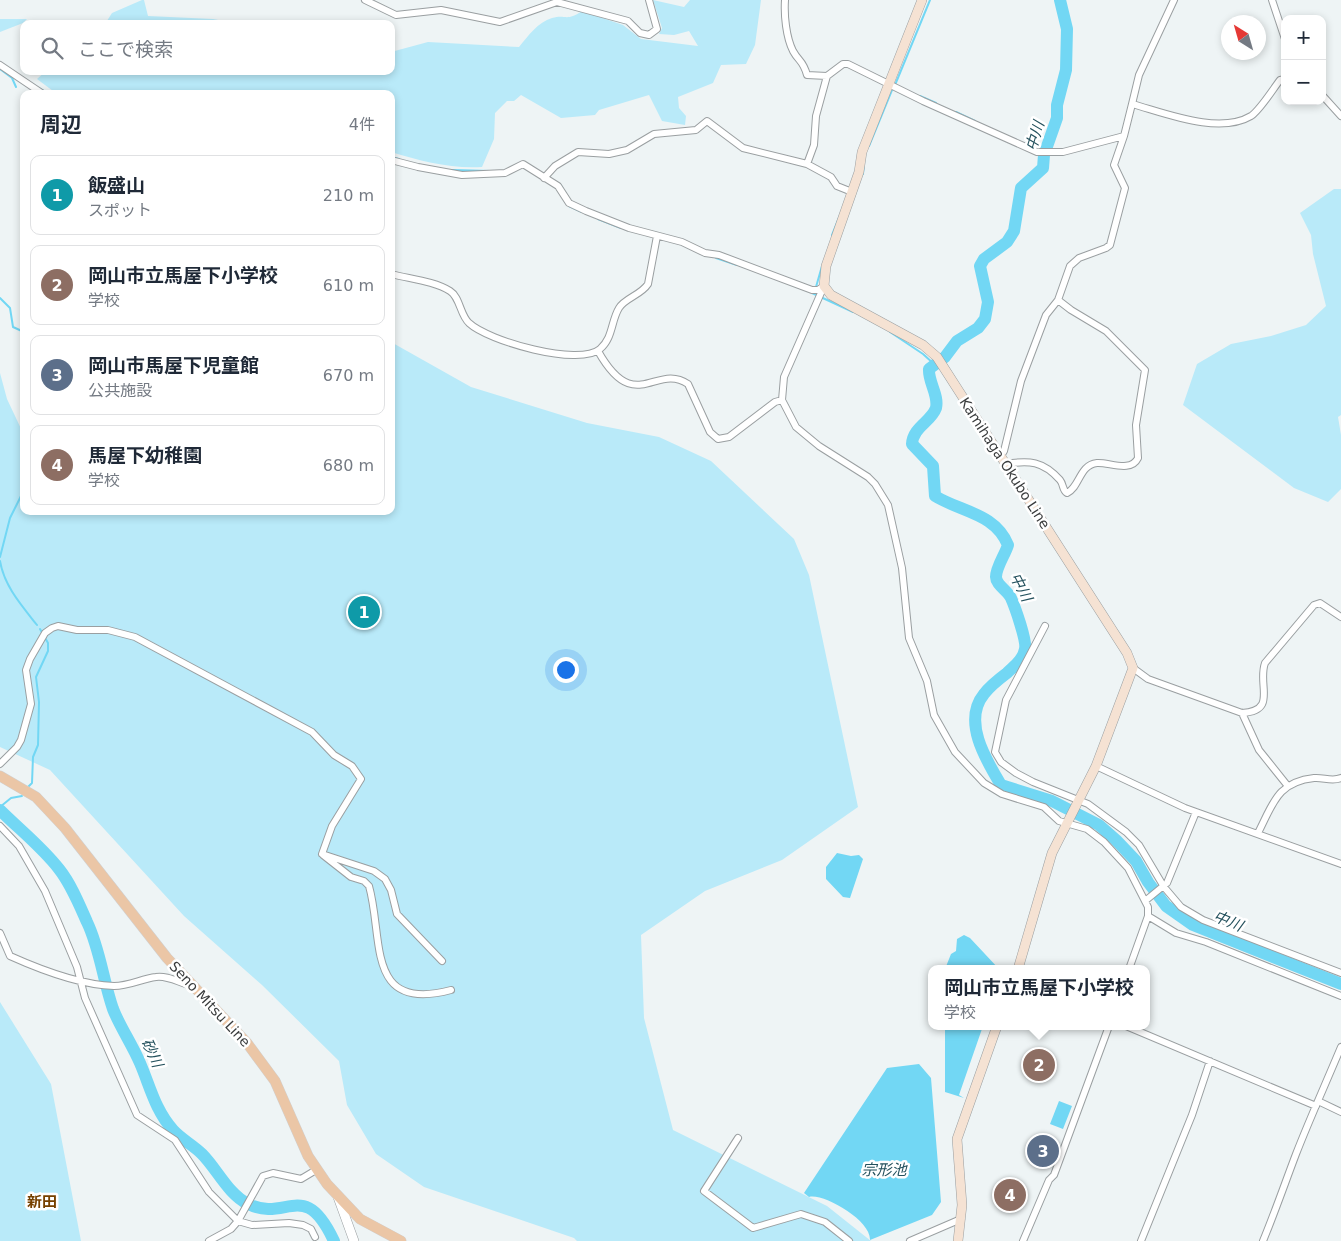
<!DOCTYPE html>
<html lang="ja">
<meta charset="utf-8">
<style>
:root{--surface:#fff;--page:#f2f2f3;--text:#1f2937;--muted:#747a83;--line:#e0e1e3;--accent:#8b4f0c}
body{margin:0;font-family:"DejaVu Sans","Noto Sans JP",sans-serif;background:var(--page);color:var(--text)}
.controls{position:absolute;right:15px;top:15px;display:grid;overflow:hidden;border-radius:10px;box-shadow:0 2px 8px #0003}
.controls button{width:45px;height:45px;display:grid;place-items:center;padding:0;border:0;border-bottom:1px solid var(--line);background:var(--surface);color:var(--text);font:25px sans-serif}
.compass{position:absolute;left:1221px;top:15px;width:45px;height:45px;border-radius:50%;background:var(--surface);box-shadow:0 2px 8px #0003;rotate:323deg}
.you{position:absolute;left:565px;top:669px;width:18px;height:18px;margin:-12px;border:4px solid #fff;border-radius:50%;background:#1a73e8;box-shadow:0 0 0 8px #1a73e833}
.badge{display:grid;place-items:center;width:32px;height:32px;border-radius:50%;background:var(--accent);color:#fff;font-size:16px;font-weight:700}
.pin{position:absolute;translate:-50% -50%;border:2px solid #fff;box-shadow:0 1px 5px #0006}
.popup{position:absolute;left:928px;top:965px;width:222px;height:65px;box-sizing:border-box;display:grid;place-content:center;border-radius:10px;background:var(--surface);filter:drop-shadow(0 1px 4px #0005);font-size:16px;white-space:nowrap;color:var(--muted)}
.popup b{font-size:19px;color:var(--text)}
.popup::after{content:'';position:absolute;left:50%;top:100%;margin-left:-10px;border:10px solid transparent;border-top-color:var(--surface)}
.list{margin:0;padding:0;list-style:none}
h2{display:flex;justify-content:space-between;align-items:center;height:65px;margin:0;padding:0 20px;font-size:21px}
h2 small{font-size:16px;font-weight:400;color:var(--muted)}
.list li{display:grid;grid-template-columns:32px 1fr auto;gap:15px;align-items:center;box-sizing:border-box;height:80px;margin:0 10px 10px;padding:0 10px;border:1px solid var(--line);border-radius:10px}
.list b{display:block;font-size:19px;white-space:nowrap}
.list p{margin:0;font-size:16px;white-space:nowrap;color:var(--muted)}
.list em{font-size:16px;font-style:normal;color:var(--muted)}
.icon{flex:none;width:28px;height:28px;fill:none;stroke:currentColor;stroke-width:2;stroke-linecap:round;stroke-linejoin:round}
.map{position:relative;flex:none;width:1341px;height:1241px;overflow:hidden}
.search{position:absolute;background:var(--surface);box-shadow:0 2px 8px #0003;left:20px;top:20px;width:375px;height:55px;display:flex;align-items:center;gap:12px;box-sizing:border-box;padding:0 18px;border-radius:10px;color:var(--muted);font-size:19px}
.panel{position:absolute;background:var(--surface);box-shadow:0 2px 8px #0003;left:20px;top:90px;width:375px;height:425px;border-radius:10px}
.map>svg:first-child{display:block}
.green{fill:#b9eaf9}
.water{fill:#72d7f4}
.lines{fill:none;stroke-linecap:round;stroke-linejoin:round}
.stream{stroke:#72d7f4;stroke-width:2}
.river{stroke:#72d7f4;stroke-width:12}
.minor-casing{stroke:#9a9fa1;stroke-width:8}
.tertiary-casing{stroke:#9a9fa1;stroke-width:10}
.secondary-casing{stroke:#9a9fa1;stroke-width:10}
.primary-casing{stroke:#d0d0d0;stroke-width:11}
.minor{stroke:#fff;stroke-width:6}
.tertiary{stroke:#fff;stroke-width:9}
.secondary{stroke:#f5e2d3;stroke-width:9}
.primary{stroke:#ebc6a6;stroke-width:10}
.labels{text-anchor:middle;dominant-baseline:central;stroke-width:5;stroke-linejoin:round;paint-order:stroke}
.street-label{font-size:14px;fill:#3a3c3d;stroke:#fff}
.water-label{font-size:15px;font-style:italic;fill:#24515d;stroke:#fff}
.neighbourhood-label{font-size:15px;font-weight:bold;fill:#764100;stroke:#fff}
</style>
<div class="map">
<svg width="1341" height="1241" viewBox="0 0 1341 1241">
<rect width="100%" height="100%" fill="#eef4f5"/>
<path class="green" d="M142 0H144L148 16 213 19 239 24H105L112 13Z
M653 0 684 7 690 0H761L755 45 746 64 721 65 713 83 678 97 679 108 686 116 685 125 662 121 649 95 599 110 595 115 561 118 521 95 514 101H507L495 113 494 139 482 167C451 169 421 161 391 152V94H57L37 79 46 71H391V52L428 42 519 47C528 36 538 22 552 18 566 14 566 22 582 11L623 25 641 39 698 46 689 31 674 35 659 34 662 28Z
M0 19H27L23 23 0 32Z
M1334 189H1341V415L1338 417 1341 435V489L1328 502 1294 488 1183 405 1197 364 1231 344 1271 336 1306 325 1326 306 1313 254 1311 235 1300 213Z
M391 342 471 387 587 423 659 437 711 461 794 539 809 575 858 807 782 860 705 891 641 935 644 1018 673 1130 827 1206 871 1241H577L574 1238 424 1187 376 1154 347 1105 339 1061 262 985 184 916 50 770 0 747V373L7 399 24 435V511H391Z
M0 1002 51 1084 81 1241H0Z"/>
<path class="water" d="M837 853 851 856 859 855 863 859 850 898 843 897 826 879V867Z
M964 935 970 938 999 969H945L951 954 956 951 957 939Z
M945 1026H983L959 1095 964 1098 945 1092Z
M919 1064 931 1078 941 1202 932 1215 870 1240C871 1220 823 1193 809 1197L804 1193 887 1068Z
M1059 1101 1072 1106 1063 1129 1050 1124Z"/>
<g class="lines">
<path class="stream" d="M0 69 12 78 16 87
M895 85 930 0
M39 88 49 94
M920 96 936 103
M956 112 975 121
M869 146 892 90
M391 157 399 159
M452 170 490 171
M863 174 864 164
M560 184 570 201
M569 206 582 212
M598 219 621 228
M832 235 841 213
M716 258 737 265
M816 287 822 266
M812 293 853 312
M0 298 10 308 13 327 24 332
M890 332 923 354 934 364
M0 557 10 518 24 490
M0 561C4 586 22 606 37 625
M28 787 32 783 33 757 38 745 39 702 36 677 48 651V643L40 629
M0 807 11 798 22 796"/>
<path class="river" d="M1060 0 1067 29 1066 70 1057 105V118L1044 155 1043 168 1021 188 1014 231 1007 242 984 259 980 266 988 302 985 319 978 328 957 341 945 357 929 369C928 382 939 395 936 408 931 422 913 427 912 444L933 466 935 496C961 512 995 513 1008 545 1005 555 996 567 996 577 996 585 1008 591 1011 598 1015 607 1027 641 1025 649 1023 660 1014 666 1007 673 999 679 990 686 984 694 962 721 986 760 1001 785L1052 801 1099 825 1116 840 1136 861 1148 882 1166 906 1193 925 1341 984
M0 810C19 829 42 847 59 869 71 884 79 904 87 922 100 949 103 980 113 1009 120 1027 132 1044 140 1063 150 1086 155 1110 173 1130 181 1139 193 1145 202 1154 217 1169 228 1194 248 1204 287 1223 304 1177 334 1241"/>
<defs>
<path id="minor" d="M365 0 396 15 441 10 500 22 557 2 628 21 640 33 649 35 657 29 649 0
M785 0C784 15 786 37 793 51 799 62 803 60 807 75L827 76 843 64H848L923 101 1037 152H1063L1124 136 1132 104C1165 113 1219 135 1251 116 1260 110 1273 89 1280 80L1285 79
M1272 0 1285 39
M0 65 43 94
M1322 95 1341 116
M1132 104 1139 75 1174 0
M391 160 418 167 462 175 505 173 523 164 558 186 569 203 586 211 629 228 682 242 705 253 719 255 812 290H818L824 286
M807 164 814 145 816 116 827 76
M544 178 555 166 578 152 609 154 627 150 654 134 696 130 707 121 743 148 807 164 831 177 837 186 852 192
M391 274C410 279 434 281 450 291 460 297 460 315 469 323 488 341 579 367 600 349 613 338 611 321 619 308 625 298 641 295 648 284L657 236
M824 286 784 377 782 400 796 427 819 446 868 477 875 484 888 505 902 568 909 638 927 681 934 715 955 752 984 783 1002 794 1044 807 1059 821 1087 829 1104 842 1128 868 1148 907V916L1129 969
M598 351C635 417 656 362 688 384L710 432 718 439 729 437 775 402 782 400
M1001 456 1004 451 1021 381 1046 315 1058 300 1070 266 1079 258 1106 248 1110 245 1125 188 1114 165 1124 136
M1006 464C1029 460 1043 461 1060 480 1064 485 1062 490 1067 493 1080 487 1079 465 1097 463 1109 462 1131 473 1138 458L1136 425 1145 370 1106 331 1071 310 1058 300
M1045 626 1006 700 995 752 1001 762 1016 773 1033 782 1088 804 1126 832 1139 845 1164 887 1181 907 1203 920 1341 973
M1133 668 1148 679 1242 713C1278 711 1257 685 1265 663L1314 605 1320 603 1341 617
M1242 713 1259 750 1287 785
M0 764 17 747 21 740 31 704 26 670 30 659 45 633 52 628 58 626 77 630H108L135 637 312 732 334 755 352 766 361 779 332 826 322 854 374 871 385 879 391 890 397 914 442 961
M1096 766 1185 808 1341 864
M0 826 19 846 45 891 77 967 85 998 137 1115 175 1140 209 1192 238 1221 252 1225 289 1223 303 1225 311 1229 315 1237
M1258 833C1273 804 1277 782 1314 778 1323 777 1332 782 1341 778
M323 855 351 877 364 881 369 886C384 939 365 1013 451 990
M1145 901 1167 883 1196 812
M1148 916 1176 933 1206 942 1341 996
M0 933 10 956C39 969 82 985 114 986 129 986 141 979 156 977 168 975 181 984 193 986
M1126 1026 1316 1106
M1318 1101 1341 1112
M738 1138 704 1191 753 1228 801 1214 825 1222 849 1241
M209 1241 231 1229 238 1221 263 1176 273 1173 301 1179 316 1170
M910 1241 961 1219
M1023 1241 1049 1180 1054 1175 1109 1026
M1141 1241 1192 1115 1210 1061
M1263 1241C1275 1212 1285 1183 1296 1154 1310 1118 1326 1083 1341 1047"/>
<path id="tertiary" d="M338 1197 354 1241"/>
<path id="secondary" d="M922 0 862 152 859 172 826 266 824 286 831 295 923 345 937 357 1127 653 1133 668 1096 766 1052 853 1018 969
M958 1241 962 1205 957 1139 997 1026"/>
<path id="primary" d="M0 776 36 797 65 828 167 958 247 1043 275 1081 308 1156 327 1184 360 1219 401 1241"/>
</defs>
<use href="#minor" class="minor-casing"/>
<use href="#tertiary" class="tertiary-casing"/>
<use href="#secondary" class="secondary-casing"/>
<use href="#primary" class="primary-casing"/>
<use href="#minor" class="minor"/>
<use href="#tertiary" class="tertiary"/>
<use href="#secondary" class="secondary"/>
<use href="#primary" class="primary"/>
</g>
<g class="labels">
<g class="street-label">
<text transform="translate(1005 463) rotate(57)">Kamihaga Okubo Line</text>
<text transform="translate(210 1004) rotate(47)">Seno Mitsu Line</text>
</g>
<g class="water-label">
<text transform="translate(1035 136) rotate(-73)">中川</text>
<text transform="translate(1021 587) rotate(63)">中川</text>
<text transform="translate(1228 921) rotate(22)">中川</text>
<text transform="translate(152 1053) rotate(65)">砂川</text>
<text x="884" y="1170">宗形池</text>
</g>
<g class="neighbourhood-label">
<text x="42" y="1202">新田</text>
</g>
</g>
</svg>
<div class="controls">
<button>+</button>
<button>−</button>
</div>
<svg class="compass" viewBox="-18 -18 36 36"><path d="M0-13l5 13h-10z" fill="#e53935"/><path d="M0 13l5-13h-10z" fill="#747a83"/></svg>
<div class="you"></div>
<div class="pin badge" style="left:364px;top:612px;background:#0f9aa8">1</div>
<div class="pin badge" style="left:1039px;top:1065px;background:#8d6e63">2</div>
<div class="popup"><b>岡山市立馬屋下小学校</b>学校</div>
<div class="pin badge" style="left:1043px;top:1151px;background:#5c6f8a">3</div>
<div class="pin badge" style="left:1010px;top:1195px;background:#8d6e63">4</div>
<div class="search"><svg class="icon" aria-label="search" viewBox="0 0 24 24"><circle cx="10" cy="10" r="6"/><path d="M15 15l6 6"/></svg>ここで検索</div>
<section class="panel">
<h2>周辺<small>4件</small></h2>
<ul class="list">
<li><span class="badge" style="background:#0f9aa8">1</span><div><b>飯盛山</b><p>スポット</p></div><em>210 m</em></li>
<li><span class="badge" style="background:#8d6e63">2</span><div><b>岡山市立馬屋下小学校</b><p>学校</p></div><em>610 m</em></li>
<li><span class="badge" style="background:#5c6f8a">3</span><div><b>岡山市馬屋下児童館</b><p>公共施設</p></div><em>670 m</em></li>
<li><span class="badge" style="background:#8d6e63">4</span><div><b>馬屋下幼稚園</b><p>学校</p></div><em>680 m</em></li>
</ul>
</section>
</div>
